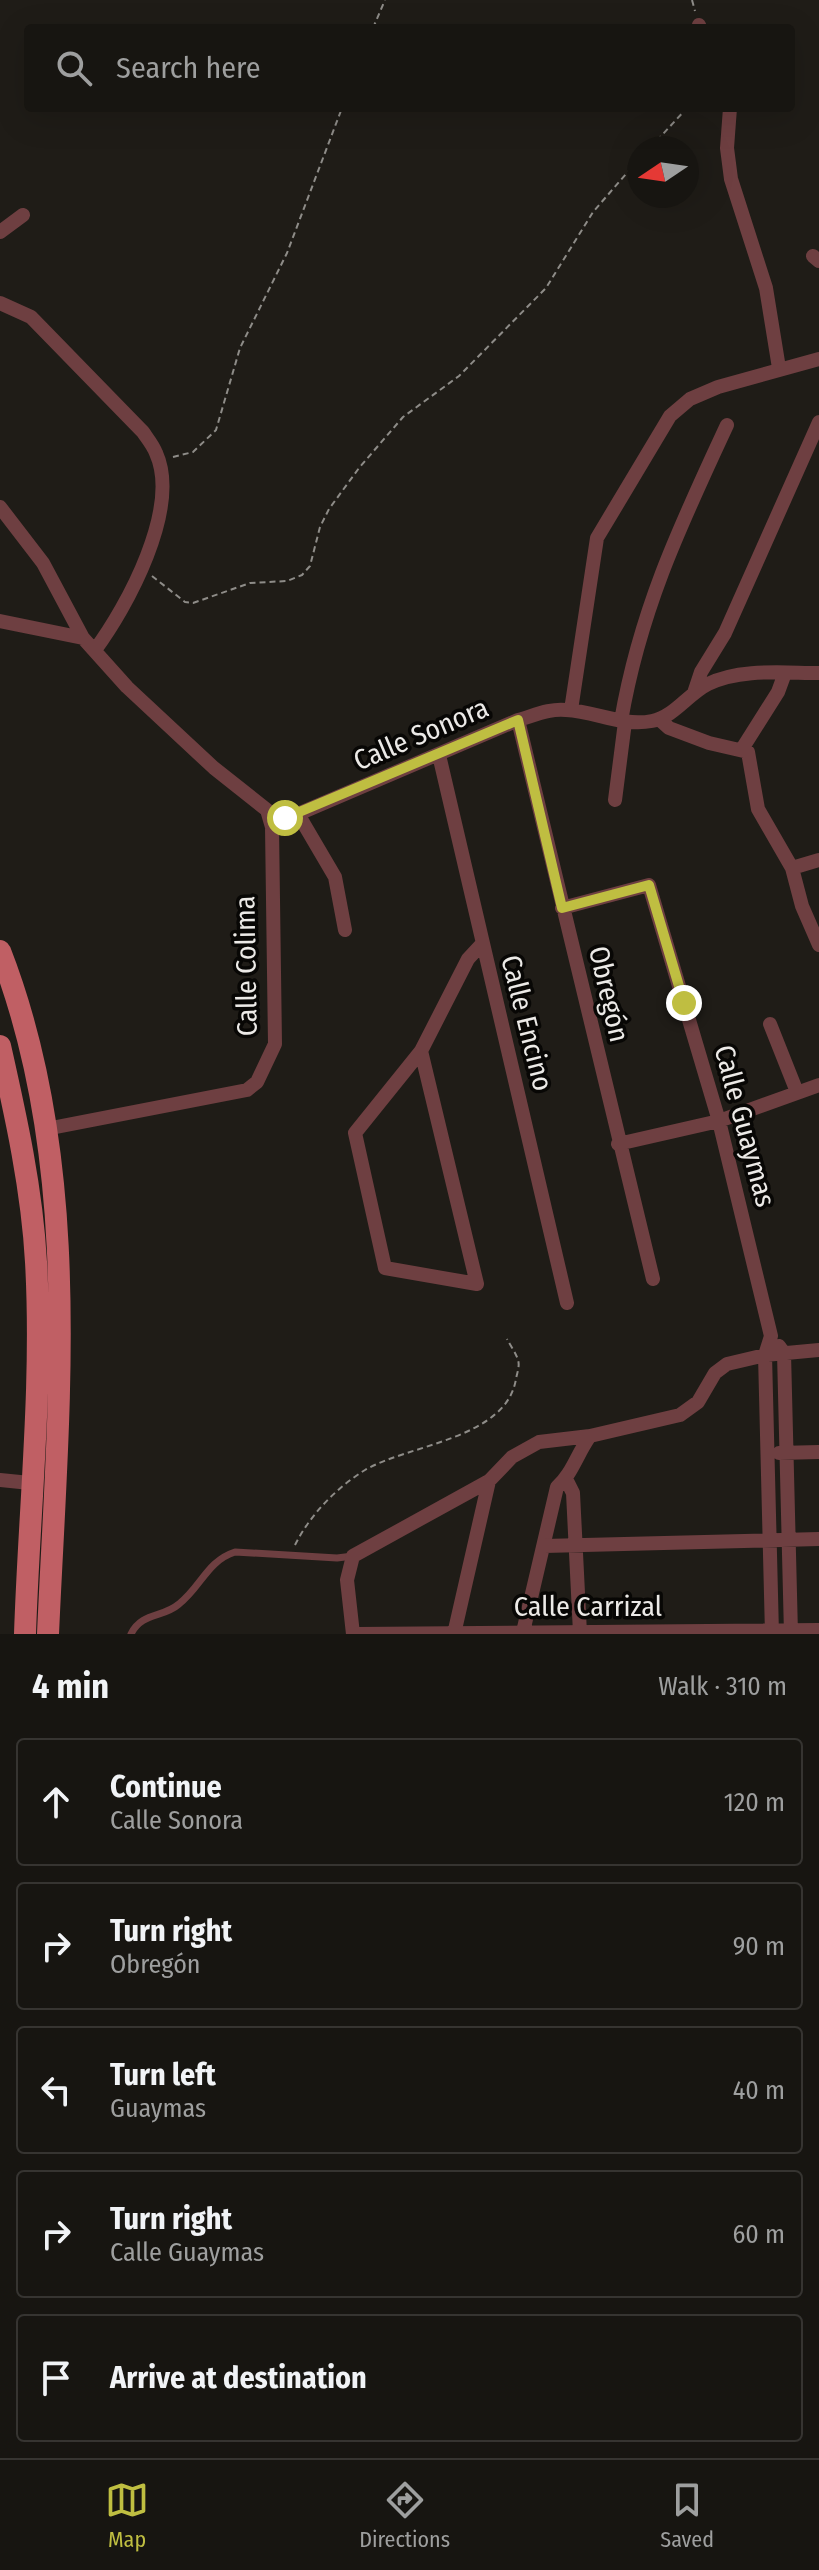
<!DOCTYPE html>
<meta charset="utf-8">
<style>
:root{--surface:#171511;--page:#24221f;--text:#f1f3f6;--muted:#9e9f9f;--line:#363431;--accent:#bfbe41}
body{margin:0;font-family:"Fira Sans Condensed",sans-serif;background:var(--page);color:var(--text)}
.compass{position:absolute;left:627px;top:136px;width:72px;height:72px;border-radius:50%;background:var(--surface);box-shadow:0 8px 32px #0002;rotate:257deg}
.stop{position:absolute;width:24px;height:24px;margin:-18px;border:6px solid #bfbe41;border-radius:50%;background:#fff}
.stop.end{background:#bfbe41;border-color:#fff;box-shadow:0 2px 8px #0008}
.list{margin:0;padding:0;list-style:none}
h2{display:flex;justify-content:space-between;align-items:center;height:104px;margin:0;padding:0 32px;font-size:34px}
h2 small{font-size:26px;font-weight:400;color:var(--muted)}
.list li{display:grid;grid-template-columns:52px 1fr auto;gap:24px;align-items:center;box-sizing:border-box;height:128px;margin:0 16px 16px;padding:0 16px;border:2px solid var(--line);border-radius:8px}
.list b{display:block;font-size:30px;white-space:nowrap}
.list p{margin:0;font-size:26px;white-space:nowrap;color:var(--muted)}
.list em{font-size:26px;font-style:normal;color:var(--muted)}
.icon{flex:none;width:44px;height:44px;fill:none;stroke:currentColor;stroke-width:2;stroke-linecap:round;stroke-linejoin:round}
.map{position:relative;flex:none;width:819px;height:1634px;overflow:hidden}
.search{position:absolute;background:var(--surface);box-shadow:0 8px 32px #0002;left:24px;right:24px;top:24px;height:88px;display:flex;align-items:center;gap:20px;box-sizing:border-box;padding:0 28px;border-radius:8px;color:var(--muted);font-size:30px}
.sheet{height:824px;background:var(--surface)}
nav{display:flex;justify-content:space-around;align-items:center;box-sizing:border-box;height:112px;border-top:2px solid var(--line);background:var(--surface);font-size:22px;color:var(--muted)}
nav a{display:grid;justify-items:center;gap:4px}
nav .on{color:var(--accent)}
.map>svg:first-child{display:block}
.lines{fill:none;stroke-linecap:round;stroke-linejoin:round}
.path{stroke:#8e8c88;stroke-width:2;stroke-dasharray:6 4;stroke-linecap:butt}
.service{stroke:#6e3f41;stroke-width:7}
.minor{stroke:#6e3f41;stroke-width:14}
.primary{stroke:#c05f64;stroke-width:22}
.route{stroke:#bfbe41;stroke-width:10}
.labels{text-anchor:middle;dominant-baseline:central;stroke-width:7;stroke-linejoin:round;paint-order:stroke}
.street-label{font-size:28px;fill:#eceae7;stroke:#080705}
</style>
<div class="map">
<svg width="819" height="1634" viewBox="0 0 819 1634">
<rect width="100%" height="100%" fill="#1f1c17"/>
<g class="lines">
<path class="path" d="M692 0 695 11
M373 28 385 0
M650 148 687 108
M173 457 193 452 216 430 240 348 287 253 342 108
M152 576 185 602 193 603 250 583 287 581 302 575 310 566 320 527 329 509 359 468 403 417 459 376 546 288 593 212 639 159
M295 1545C310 1515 336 1488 365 1470 410 1444 506 1439 516 1379 517 1373 520 1366 518 1360 516 1353 510 1345 507 1339"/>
<path class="service" d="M131 1634C142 1612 163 1618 179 1604 201 1587 207 1561 235 1552L337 1558 353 1556"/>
<path class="minor" d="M699 25 700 28
M730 108 727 148 731 179 766 288 779 368
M0 232 23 215
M813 256 819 261
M0 303 31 317 143 432C147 438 153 445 156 453 181 508 127 607 95 650
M0 507 43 563 83 638 127 687 214 768 267 810 272 827 275 1044 257 1082 247 1090 46 1129
M0 621 83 638
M694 693 701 672 725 633 819 422
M571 710 597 538 670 416 690 399 718 387 819 359
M659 719 669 728 709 743 748 752 758 809 792 868 802 906 819 945
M518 720 653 1279
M621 721C640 610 680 526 727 425
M742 749 778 692 785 673
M439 755 567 1303
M615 800 625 722
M298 814 335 877 345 930
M271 820 298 814 518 720C533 716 550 708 566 710 595 711 622 727 652 721 674 717 688 694 708 684 740 668 784 673 819 673
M792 868 819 860
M562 908 649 885 719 1121 771 1336 765 1355 772 1634
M770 1024 797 1092
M421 1051 477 1284 385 1268 355 1133 421 1051 468 959 481 945
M618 1144 719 1121 819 1085
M779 1346 784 1353 791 1634
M779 1453 819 1452
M0 1480 30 1483
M567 1481 573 1493 580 1633
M544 1546 819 1539
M523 1632 557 1487C572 1474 577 1454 590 1436
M353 1634 347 1580 353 1556 489 1481 512 1457 539 1442 590 1436 680 1415 698 1402 715 1373 727 1364 765 1355 819 1350
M357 1634 819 1630
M454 1634 489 1481"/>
<path class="primary" d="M0 951C84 1167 58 1407 48 1634
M0 1046C16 1117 32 1189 36 1262 43 1385 29 1511 25 1634"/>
</g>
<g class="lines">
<path class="route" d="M285 818 518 720 562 908 649 885 684 1003"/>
</g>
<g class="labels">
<g class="street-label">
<text transform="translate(421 734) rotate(-23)">Calle Sonora</text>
<text transform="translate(246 966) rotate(-91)">Calle Colima</text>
<text transform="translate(609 994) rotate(77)">Obregón</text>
<text transform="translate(527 1023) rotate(76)">Calle Encino</text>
<text transform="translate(745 1126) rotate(75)">Calle Guaymas</text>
<text x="588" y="1606">Calle Carrizal</text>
</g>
</g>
</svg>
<svg class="compass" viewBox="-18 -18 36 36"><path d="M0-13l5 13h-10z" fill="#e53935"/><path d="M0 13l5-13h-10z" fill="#9e9f9f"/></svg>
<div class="stop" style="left:285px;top:818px"></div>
<div class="stop end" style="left:684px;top:1003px"></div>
<div class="search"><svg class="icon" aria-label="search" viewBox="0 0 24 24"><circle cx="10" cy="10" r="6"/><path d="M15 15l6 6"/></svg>Search here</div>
</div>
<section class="sheet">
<h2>4 min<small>Walk · 310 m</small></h2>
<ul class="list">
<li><svg class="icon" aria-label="ahead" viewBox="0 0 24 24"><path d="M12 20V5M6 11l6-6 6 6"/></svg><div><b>Continue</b><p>Calle Sonora</p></div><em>120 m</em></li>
<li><svg class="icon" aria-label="right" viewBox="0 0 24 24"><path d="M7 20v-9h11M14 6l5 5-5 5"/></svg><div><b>Turn right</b><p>Obregón</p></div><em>90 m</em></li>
<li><svg class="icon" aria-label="left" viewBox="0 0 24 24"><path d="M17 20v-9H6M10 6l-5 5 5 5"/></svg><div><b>Turn left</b><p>Guaymas</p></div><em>40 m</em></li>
<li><svg class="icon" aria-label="right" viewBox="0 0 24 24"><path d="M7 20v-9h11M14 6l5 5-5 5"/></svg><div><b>Turn right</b><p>Calle Guaymas</p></div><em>60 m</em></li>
<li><svg class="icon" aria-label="arrive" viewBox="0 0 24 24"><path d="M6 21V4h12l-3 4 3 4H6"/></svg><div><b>Arrive at destination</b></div></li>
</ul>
</section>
<nav>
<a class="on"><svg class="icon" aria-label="map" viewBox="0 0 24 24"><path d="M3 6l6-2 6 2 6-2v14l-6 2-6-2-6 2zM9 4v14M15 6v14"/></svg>Map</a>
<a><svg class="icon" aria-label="directions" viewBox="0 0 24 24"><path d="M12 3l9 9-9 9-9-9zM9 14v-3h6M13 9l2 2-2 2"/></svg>Directions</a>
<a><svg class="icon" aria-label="saved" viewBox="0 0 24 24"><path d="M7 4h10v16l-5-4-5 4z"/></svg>Saved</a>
</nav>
